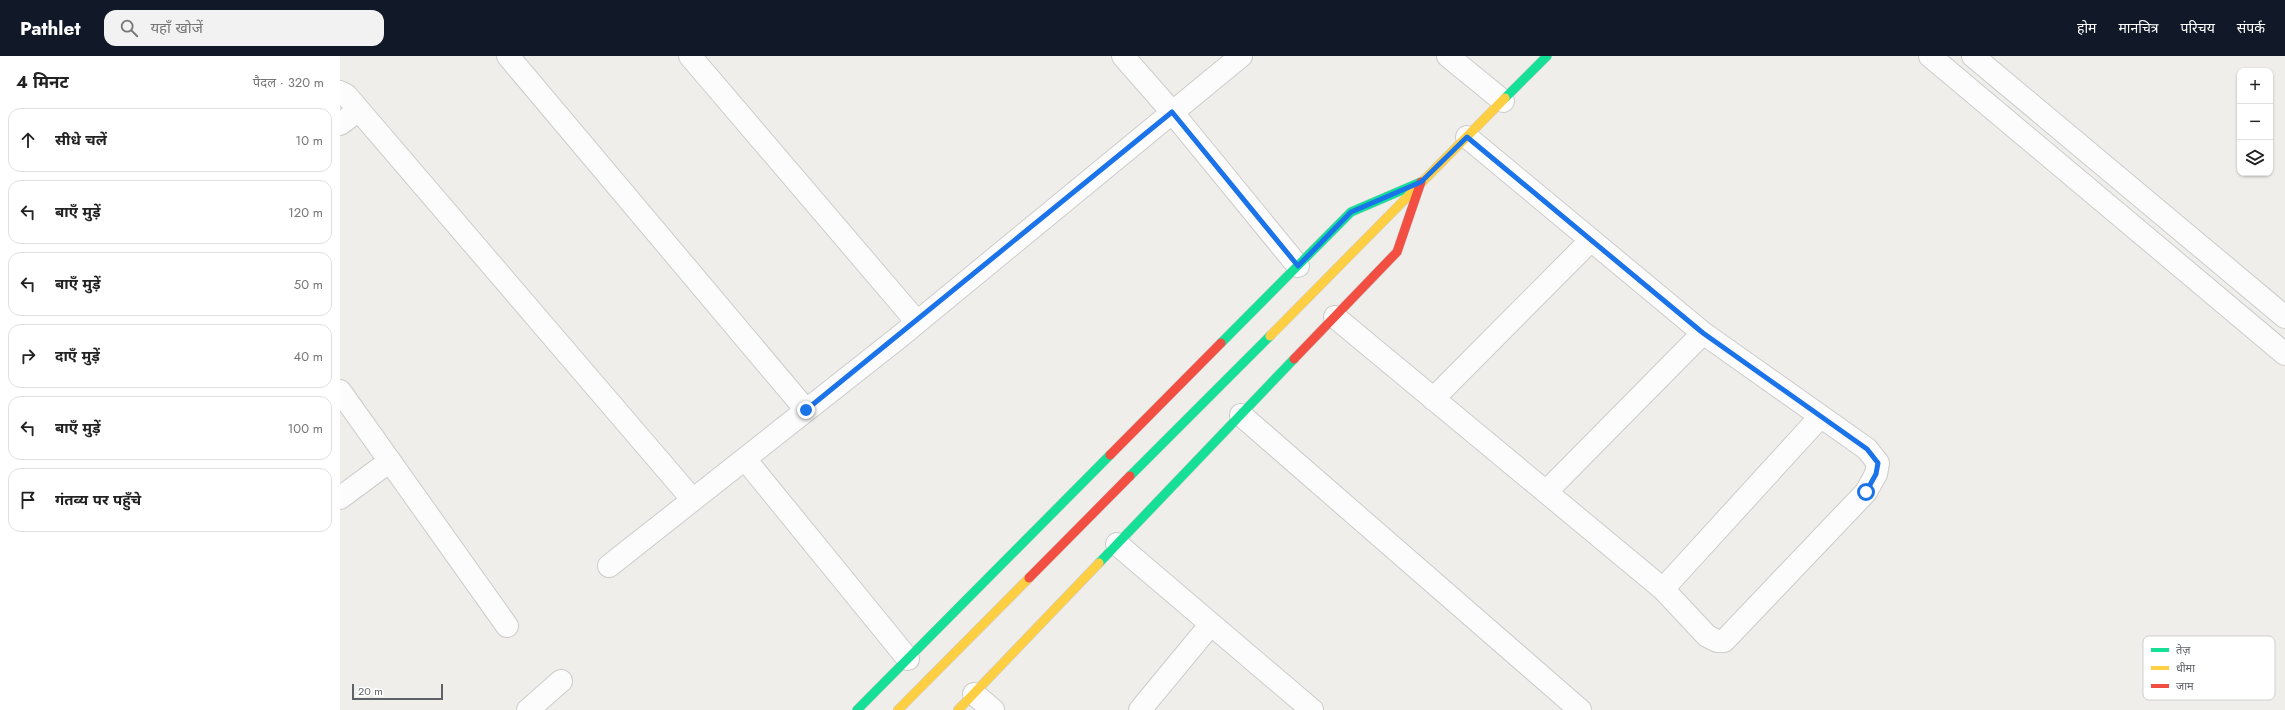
<!DOCTYPE html>
<html lang="hi">
<meta charset="utf-8">
<style>
:root{--surface:#fff;--page:#f2f2f2;--text:#222;--muted:#767676;--line:#e0e0e0;--accent:#111827}
body{margin:0;font-family:Jost,"Noto Sans Devanagari",sans-serif;background:var(--page);color:var(--text)}
.controls{position:absolute;right:12px;top:12px;display:grid;overflow:hidden;border-radius:8px;box-shadow:0 1px 3px #0004}
.controls button{width:36px;height:36px;display:grid;place-items:center;padding:0;border:0;border-bottom:1px solid var(--line);background:var(--surface);color:var(--text);font:20px sans-serif}
.scale{position:absolute;left:12px;bottom:10px;width:91px;box-sizing:border-box;padding-left:4px;border:2px solid #5f6368;border-top:0;font-size:11px;line-height:14px;white-space:nowrap;color:#5f6368;-webkit-text-stroke:3px #fff;paint-order:stroke}
.stop{position:absolute;width:12px;height:12px;margin:-9px;border:3px solid #1a73e8;border-radius:50%;background:#fff}
.stop.end{background:#1a73e8;border-color:#fff;box-shadow:0 1px 4px #0008}
.list{margin:0;padding:0;list-style:none}
h2{display:flex;justify-content:space-between;align-items:center;height:52px;margin:0;padding:0 16px;font-size:17px}
h2 small{font-size:13px;font-weight:400;color:var(--muted)}
.list li{display:grid;grid-template-columns:26px 1fr auto;gap:12px;align-items:center;box-sizing:border-box;height:64px;margin:0 8px 8px;padding:0 8px;border:1px solid var(--line);border-radius:12px}
.list b{display:block;font-size:15px;white-space:nowrap}
.list em{font-size:13px;font-style:normal;color:var(--muted)}
.icon{flex:none;width:22px;height:22px;fill:none;stroke:currentColor;stroke-width:2;stroke-linecap:round;stroke-linejoin:round}
.map{position:relative;flex:none;width:1945px;height:654px;overflow:hidden}
header{display:flex;align-items:center;gap:24px;box-sizing:border-box;height:56px;padding:0 20px;background:var(--accent);color:#fff}
header strong{font-size:19px}
nav{display:flex;gap:22px;margin-inline-start:auto;font-size:14px}
.search{width:280px;height:36px;background:var(--page);display:flex;align-items:center;gap:10px;box-sizing:border-box;padding:0 14px;border-radius:12px;color:var(--muted);font-size:15px}
main{display:flex}
aside{flex:1;background:var(--surface)}
.map>svg:first-child{display:block}
.lines{fill:none;stroke-linecap:round;stroke-linejoin:round}
.street-casing{stroke:#cbcccc;stroke-width:24}
.fast-casing{stroke:#cacacb;stroke-width:10}
.slow-casing{stroke:#cacacb;stroke-width:10}
.jam-casing{stroke:#cacacb;stroke-width:10}
.street{stroke:#fdfcfc;stroke-width:22}
.fast{stroke:#16e098;stroke-width:9}
.slow{stroke:#ffcf43;stroke-width:9}
.jam{stroke:#f24e42;stroke-width:9}
.route{stroke:#1a73e8;stroke-width:5}
.key{fill:#fff;stroke:#cfd0d2;stroke-width:1}
.key-label{font-size:11px;fill:#5f6368}
</style>
<header>
<strong>Pathlet</strong>
<div class="search"><svg class="icon" aria-label="search" viewBox="0 0 24 24"><circle cx="10" cy="10" r="6"/><path d="M15 15l6 6"/></svg>यहाँ खोजें</div>
<nav><a>होम</a><a>मानचित्र</a><a>परिचय</a><a>संपर्क</a></nav>
</header>
<main>
<aside>
<h2>4 मिनट<small>पैदल · 320 m</small></h2>
<ul class="list">
<li><svg class="icon" aria-label="ahead" viewBox="0 0 24 24"><path d="M12 20V5M6 11l6-6 6 6"/></svg><div><b>सीधे चलें</b></div><em>10 m</em></li>
<li><svg class="icon" aria-label="left" viewBox="0 0 24 24"><path d="M17 20v-9H6M10 6l-5 5 5 5"/></svg><div><b>बाएँ मुड़ें</b></div><em>120 m</em></li>
<li><svg class="icon" aria-label="left" viewBox="0 0 24 24"><path d="M17 20v-9H6M10 6l-5 5 5 5"/></svg><div><b>बाएँ मुड़ें</b></div><em>50 m</em></li>
<li><svg class="icon" aria-label="right" viewBox="0 0 24 24"><path d="M7 20v-9h11M14 6l5 5-5 5"/></svg><div><b>दाएँ मुड़ें</b></div><em>40 m</em></li>
<li><svg class="icon" aria-label="left" viewBox="0 0 24 24"><path d="M17 20v-9H6M10 6l-5 5 5 5"/></svg><div><b>बाएँ मुड़ें</b></div><em>100 m</em></li>
<li><svg class="icon" aria-label="arrive" viewBox="0 0 24 24"><path d="M6 21V4h12l-3 4 3 4H6"/></svg><div><b>गंतव्य पर पहुँचे</b></div></li>
</ul>
</aside>
<div class="map">
<svg width="1945" height="654" viewBox="0 0 1945 654">
<rect width="100%" height="100%" fill="#efeeea"/>
<g class="lines">
<defs>
<path id="street" d="M168 0 466 354
M350 0 577 266
M783 0 832 56 958 210
M1108 0 1163 45
M1590 0 1945 298
M1633 0 1945 261
M0 36 6 39 353 444
M0 68 19 54
M995 261 1323 533 1367 580 1377 585H1384L1526 436 1536 418 1538 407 1527 393 1363 277 1127 81
M0 335 167 570
M1093 343 1251 184
M901 359 1240 654
M405 403 568 603
M1206 436 1363 277
M0 442 50 405
M777 488 972 654
M269 510 558 282 901 0
M1323 533 1480 361
M634 638 653 654
M188 654 221 625
M800 654 871 568"/>
<path id="fast" d="M1165 42 1207 0
M881 287 1011 156 1081 126
M790 420 930 280
M759 507 954 303
M517 654 770 399"/>
<path id="slow" d="M930 280 1165 42
M558 654 689 522
M618 654 759 507"/>
<path id="jam" d="M954 303 1057 196 1081 126
M770 399 881 287
M689 522 790 420"/>
</defs>
<use href="#street" class="street-casing"/>
<use href="#fast" class="fast-casing"/>
<use href="#slow" class="slow-casing"/>
<use href="#jam" class="jam-casing"/>
<use href="#street" class="street"/>
<use href="#fast" class="fast"/>
<use href="#slow" class="slow"/>
<use href="#jam" class="jam"/>
</g>
<g class="lines">
<path class="route" d="M466 354 832 56 958 210 1011 156 1081 126 1127 81 1363 277 1527 393 1538 407 1536 418 1526 436"/>
</g>
<rect x="1803" y="580" width="132" height="64" rx="6" class="key"/>
<rect x="1811" y="592" width="18" height="4" fill="#16e098"/>
<rect x="1811" y="610" width="18" height="4" fill="#ffcf43"/>
<rect x="1811" y="628" width="18" height="4" fill="#f24e42"/>
<g class="key-label">
<text x="1836" y="598">तेज़</text>
<text x="1836" y="616">धीमा</text>
<text x="1836" y="634">जाम</text>
</g>
</svg>
<div class="controls">
<button>+</button>
<button>−</button>
<button><svg class="icon" aria-label="layers" viewBox="0 0 24 24"><path d="M12 4l9 5-9 5-9-5zM3 14l9 5 9-5"/></svg></button>
</div>
<div class="scale">20 m</div>
<div class="stop" style="left:1526px;top:436px"></div>
<div class="stop end" style="left:466px;top:354px"></div>
</div>
</main>
